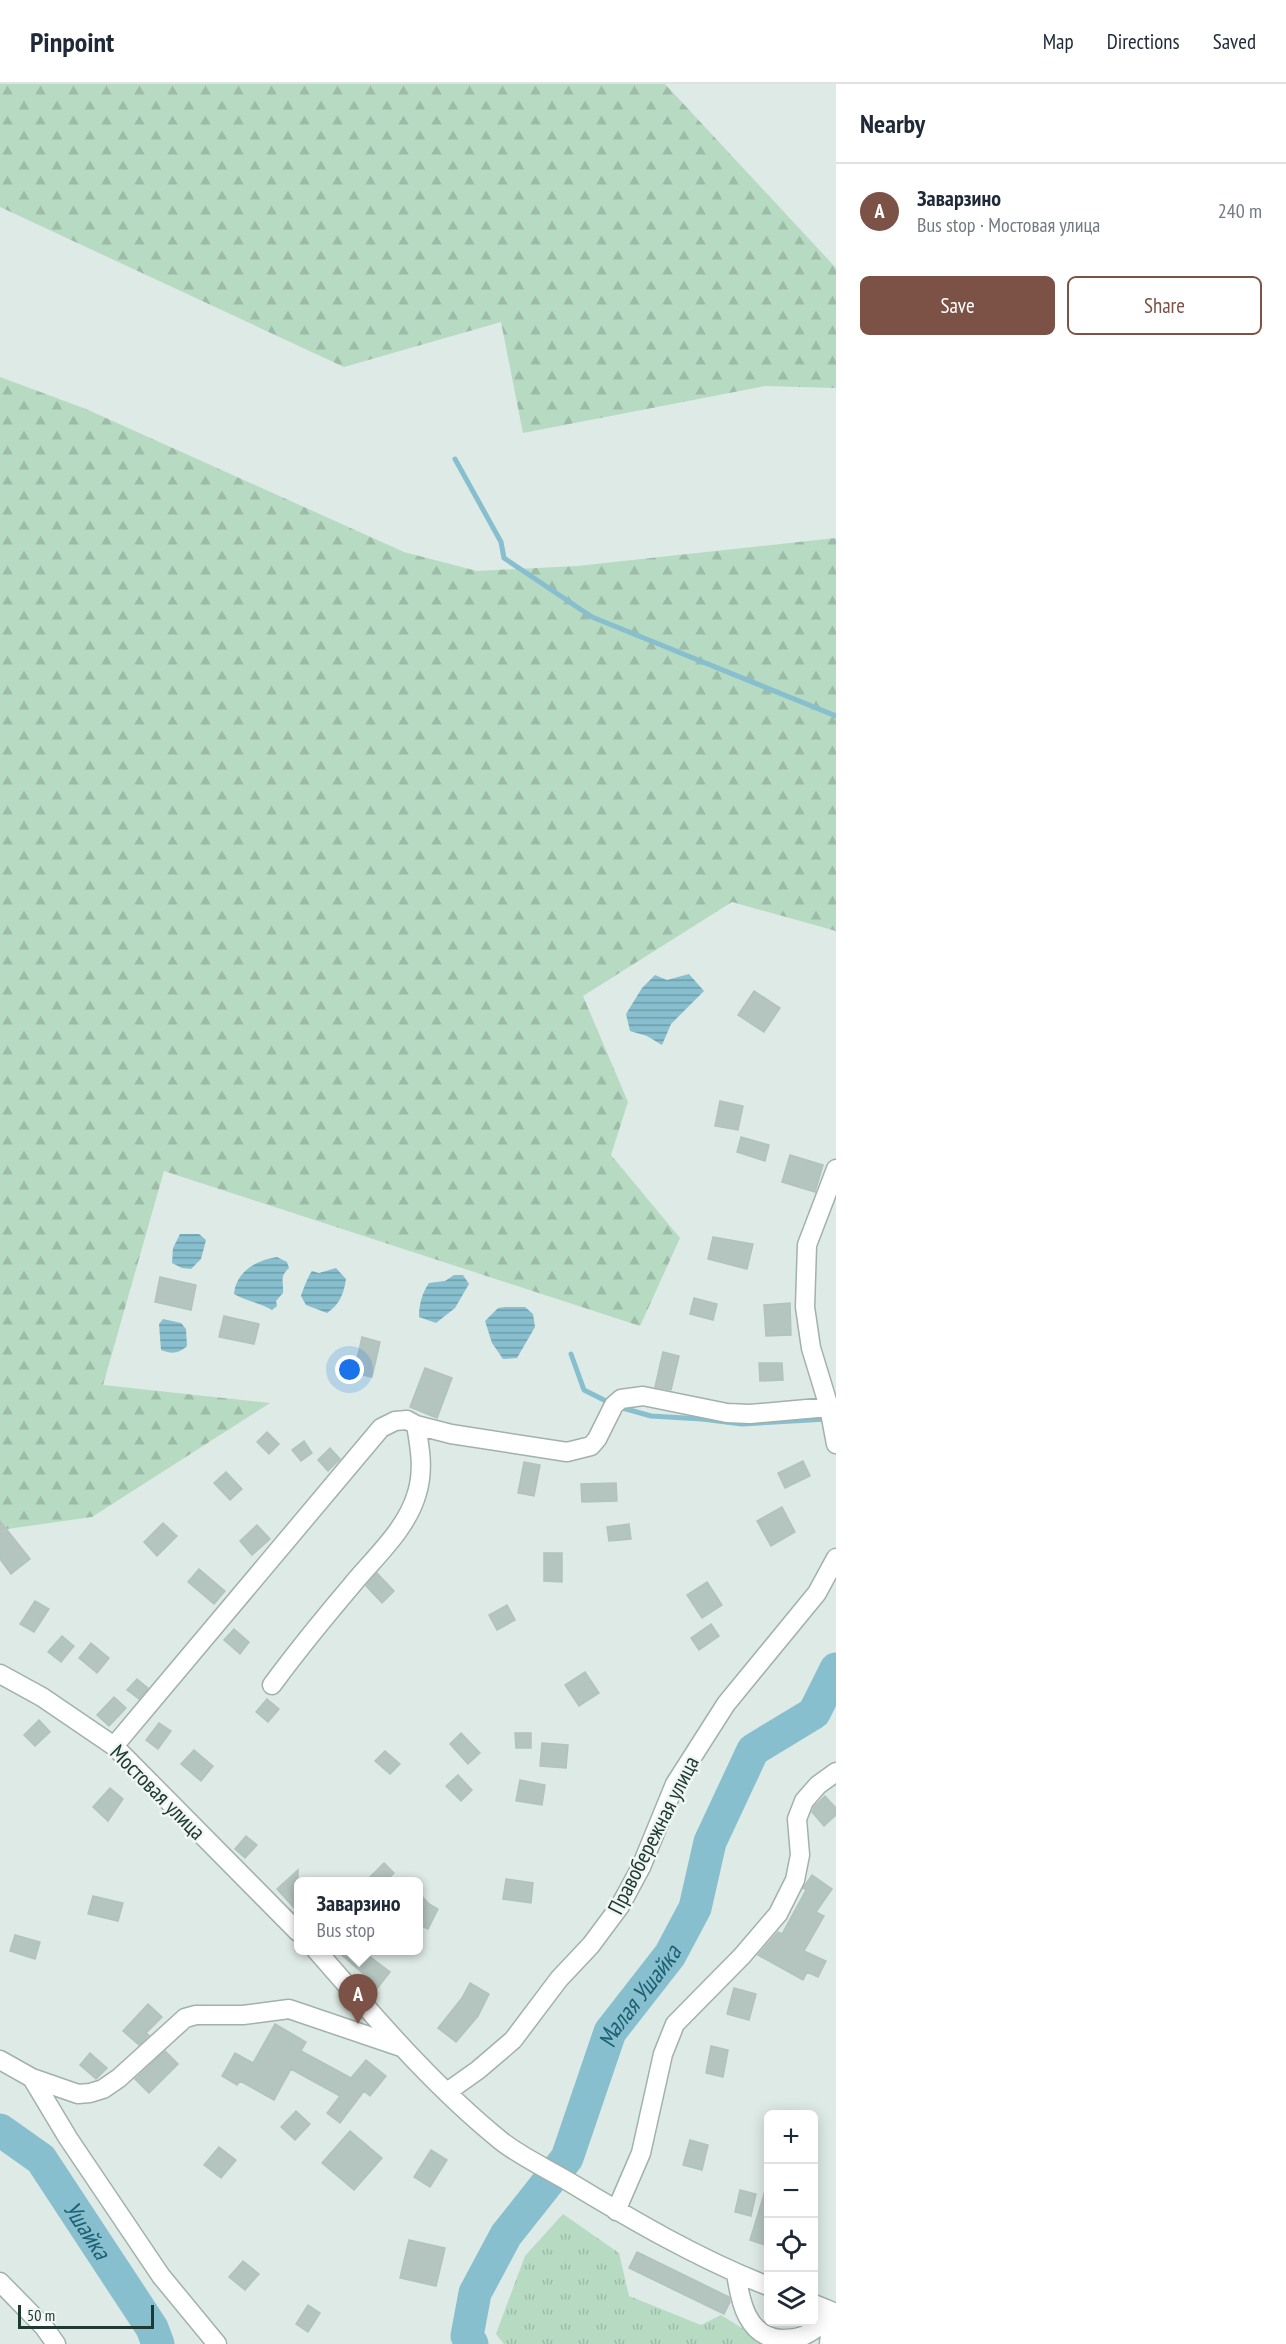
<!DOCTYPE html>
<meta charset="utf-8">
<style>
:root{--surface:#fff;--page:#f2f2f3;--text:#1f2937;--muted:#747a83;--line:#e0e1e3;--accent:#7c5246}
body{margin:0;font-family:"PT Sans Narrow",sans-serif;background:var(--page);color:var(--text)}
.controls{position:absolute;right:18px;bottom:18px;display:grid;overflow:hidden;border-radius:9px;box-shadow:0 3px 15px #0003}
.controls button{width:54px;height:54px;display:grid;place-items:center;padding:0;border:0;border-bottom:2px solid var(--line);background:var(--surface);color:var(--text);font:30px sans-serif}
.scale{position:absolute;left:18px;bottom:15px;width:136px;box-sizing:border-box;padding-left:6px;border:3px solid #203933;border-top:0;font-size:16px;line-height:21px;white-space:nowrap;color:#203933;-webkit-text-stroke:4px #eff6f3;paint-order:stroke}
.you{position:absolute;left:350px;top:1286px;width:21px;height:21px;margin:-15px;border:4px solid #fff;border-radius:50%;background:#1a73e8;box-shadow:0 0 0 9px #1a73e833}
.badge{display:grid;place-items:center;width:39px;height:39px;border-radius:50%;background:var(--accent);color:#fff;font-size:20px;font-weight:700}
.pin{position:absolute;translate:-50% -50px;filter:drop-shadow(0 2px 3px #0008)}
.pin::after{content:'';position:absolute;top:32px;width:21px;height:18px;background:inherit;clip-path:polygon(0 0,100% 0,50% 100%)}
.popup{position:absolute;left:294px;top:1793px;width:129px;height:78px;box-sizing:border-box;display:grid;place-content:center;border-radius:9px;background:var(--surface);filter:drop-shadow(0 2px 4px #0005);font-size:20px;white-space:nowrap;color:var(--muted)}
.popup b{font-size:22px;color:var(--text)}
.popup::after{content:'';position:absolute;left:50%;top:100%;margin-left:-12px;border:12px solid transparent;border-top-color:var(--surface)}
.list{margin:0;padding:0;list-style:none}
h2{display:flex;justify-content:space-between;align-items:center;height:78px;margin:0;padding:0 24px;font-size:26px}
h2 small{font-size:20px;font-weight:400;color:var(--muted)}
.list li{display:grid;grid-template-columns:39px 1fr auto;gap:18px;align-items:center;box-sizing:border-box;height:96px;padding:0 24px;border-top:2px solid var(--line)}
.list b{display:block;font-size:22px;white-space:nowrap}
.list p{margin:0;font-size:20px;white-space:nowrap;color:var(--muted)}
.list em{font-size:20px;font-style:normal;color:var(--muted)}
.actions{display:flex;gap:12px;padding:18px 24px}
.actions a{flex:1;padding:14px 0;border:2px solid var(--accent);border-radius:9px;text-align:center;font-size:21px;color:var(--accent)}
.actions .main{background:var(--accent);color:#fff}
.icon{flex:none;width:33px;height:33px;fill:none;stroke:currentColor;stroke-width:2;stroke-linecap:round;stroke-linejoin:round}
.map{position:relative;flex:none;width:836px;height:2260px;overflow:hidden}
header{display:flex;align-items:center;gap:36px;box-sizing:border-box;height:84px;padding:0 30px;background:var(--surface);border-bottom:2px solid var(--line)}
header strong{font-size:28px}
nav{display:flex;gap:33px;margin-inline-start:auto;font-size:21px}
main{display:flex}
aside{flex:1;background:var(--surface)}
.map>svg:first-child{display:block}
.grass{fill:url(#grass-tufts)}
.forest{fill:url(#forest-firs)}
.water{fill:url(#water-rules)}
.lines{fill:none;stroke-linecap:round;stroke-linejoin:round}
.stream{stroke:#87bfce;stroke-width:5}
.river{stroke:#87bfce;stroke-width:33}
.building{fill:#b4c4be;stroke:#b1c3bc;stroke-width:1.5}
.minor-casing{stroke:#a1b1ac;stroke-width:21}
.minor{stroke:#fff;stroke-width:18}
.labels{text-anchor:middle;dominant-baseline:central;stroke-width:5;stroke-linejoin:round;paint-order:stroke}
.street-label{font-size:22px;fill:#203933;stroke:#eff6f3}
.water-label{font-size:24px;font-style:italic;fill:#1d6072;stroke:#eff6f3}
</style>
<header>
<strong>Pinpoint</strong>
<nav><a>Map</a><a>Directions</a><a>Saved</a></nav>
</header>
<main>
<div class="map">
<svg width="836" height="2260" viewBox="0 0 836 2260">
<defs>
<pattern id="grass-tufts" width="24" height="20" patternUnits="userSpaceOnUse" patternTransform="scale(1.5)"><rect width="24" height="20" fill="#b7dac3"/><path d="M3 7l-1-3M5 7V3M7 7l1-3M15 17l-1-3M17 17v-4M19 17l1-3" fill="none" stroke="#9dbca8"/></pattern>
<pattern id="forest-firs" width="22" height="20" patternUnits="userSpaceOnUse" patternTransform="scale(1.5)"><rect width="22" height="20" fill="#b7dac3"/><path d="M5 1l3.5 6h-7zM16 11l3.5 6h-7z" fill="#9dbca8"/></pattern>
<pattern id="water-rules" width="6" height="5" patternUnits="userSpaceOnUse" patternTransform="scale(1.5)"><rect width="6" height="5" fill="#87bfce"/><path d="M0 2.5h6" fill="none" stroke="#6e9ca8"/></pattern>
</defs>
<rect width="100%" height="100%" fill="#deeae5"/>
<path class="grass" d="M563 2130 619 2169 629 2212 701 2241 721 2231 767 2260H504L496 2250 525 2172Z"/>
<path class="forest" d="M0 0H665L836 184V304L765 302 523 349 501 238 344 283 0 123Z
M0 293 86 325 404 468 477 487 577 482 836 454V847L732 818 583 912 628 1018 611 1071 680 1154 640 1242 164 1087 103 1301 270 1319 92 1433 0 1446Z"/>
<path class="water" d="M689 890 704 907 671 940 662 961 647 952 630 947 626 930 642 904 655 891 667 896Z
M180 1150H199L206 1156 201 1175 191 1185 182 1184 172 1179 173 1164Z
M277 1173 287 1178 289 1184C279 1193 284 1198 283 1209L276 1217 277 1222 272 1226C261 1219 246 1217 234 1210 236 1188 256 1176 277 1173Z
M336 1184 346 1195C344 1210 339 1221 327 1229L306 1221 301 1212C303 1206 309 1190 312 1187L319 1189Z
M454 1191H463L469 1200 455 1224 436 1239 419 1233C419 1221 422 1209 429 1199L445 1197Z
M505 1223H525L533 1230 535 1243 517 1274 503 1275 492 1259 485 1237 498 1224Z
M163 1235 181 1239 186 1245 187 1262C178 1270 172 1270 161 1266L159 1240Z"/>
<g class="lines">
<path class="stream" d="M455 375 501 458 504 474 592 533 836 632
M571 1270 584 1306 610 1319
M619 1323 651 1332 702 1335 742 1340 827 1335"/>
<g class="river">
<path id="s1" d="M0 2046 41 2075 152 2244 158 2260"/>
<path id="s2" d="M472 2260 467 2252 475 2209 506 2151 567 2074 610 1948 670 1871 695 1824 710 1758 753 1666 814 1629 836 1585"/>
</g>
</g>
<path class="building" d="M754 907 780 924 764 948 738 931Z
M720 1017 743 1022 738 1046 715 1042Z
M741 1053 769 1061 765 1077 737 1068Z
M790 1071 823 1081 815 1108 782 1098Z
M713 1153 753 1160 747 1185 708 1175Z
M160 1193 196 1201 191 1226 155 1218Z
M694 1214 717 1220 713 1236 690 1230Z
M790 1219 791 1251 766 1252 764 1221Z
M224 1232 259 1240 254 1260 219 1253Z
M362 1253 380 1258 372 1293 354 1289Z
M663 1268 679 1272 671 1306 655 1303Z
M759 1279H782L783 1296 760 1297Z
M425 1284 452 1294 437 1334 410 1323Z
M267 1348 279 1360 269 1370 257 1358Z
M304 1357 312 1369 301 1377 292 1366Z
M330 1364 340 1375 328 1387 318 1376Z
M803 1377 810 1392 785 1404 778 1389Z
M524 1378 540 1381 534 1412 518 1409Z
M226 1388 242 1405 230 1416 214 1399Z
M616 1399 617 1417 582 1418 581 1400Z
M782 1423 795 1448 771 1462 757 1437Z
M0 1437 30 1475 11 1490 0 1475Z
M163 1439 177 1452 157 1472 144 1458Z
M629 1440 631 1455 609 1457 607 1443Z
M257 1441 270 1455 252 1471 240 1457Z
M544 1469H562V1498L544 1497Z
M199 1485 225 1507 214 1520 188 1498Z
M377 1489 394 1507 382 1519 366 1502Z
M707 1498 722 1521 702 1534 687 1511Z
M35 1517 49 1525 34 1548 20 1540Z
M507 1521 515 1536 497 1546 489 1531Z
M711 1540 719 1552 699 1566 691 1554Z
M234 1545 249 1558 240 1570 224 1556Z
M62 1552 74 1562 61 1578 48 1568Z
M91 1559 109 1574 97 1589 79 1574Z
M585 1588 599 1609 579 1622 565 1601Z
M137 1595 148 1604 139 1615 127 1606Z
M114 1613 126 1624 109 1642 97 1631Z
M267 1615 279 1625 268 1638 256 1628Z
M39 1636 50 1648 35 1662 24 1651Z
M159 1639 171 1647 158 1665 146 1656Z
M461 1649 480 1669 468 1680 450 1660Z
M515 1649H531V1664H516Z
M542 1659 568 1661 566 1684 540 1682Z
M194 1666 213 1682 201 1697 181 1680Z
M385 1667 400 1680 390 1690 375 1677Z
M458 1691 472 1706 461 1717 446 1702Z
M520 1696 545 1701 542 1721 516 1717Z
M110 1704 123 1715 108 1737 93 1723Z
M825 1712 836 1724V1731L824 1742 812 1728 814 1723Z
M246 1752 257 1761 245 1774 235 1765Z
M384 1779 394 1789 386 1797H366Z
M298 1786V1828L277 1805Z
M812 1791 832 1805 816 1828 824 1832 804 1867 826 1877 818 1893 807 1888 803 1896 758 1871 778 1848 782 1850 806 1806 803 1804Z
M506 1795 533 1799 531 1819 503 1815Z
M418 1808 429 1820 438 1825 428 1845 418 1840Z
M93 1812 123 1819 118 1837 88 1830Z
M15 1851 40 1858 35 1875 10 1867Z
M336 1866H361L390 1888 376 1906 363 1896 366 1892Z
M470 1899 489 1910 478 1932 456 1958 438 1944 462 1914Z
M734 1904 756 1910 749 1936 727 1930Z
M148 1920 162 1933 146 1949 149 1951 139 1961 123 1947Z
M275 1940 306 1958 301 1967 351 1994 366 1976 386 1992 370 2012 364 2007 340 2039 327 2029 340 2012 291 1985 274 2016 240 1997 237 2001 222 1992 235 1969 253 1979Z
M711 1962 728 1966 723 1993 706 1989Z
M165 1967 178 1980 149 2009 135 1995Z
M90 1969 107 1984 96 1995 80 1981Z
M296 2027 310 2040 295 2056 281 2043Z
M350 2047 382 2074 354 2106 322 2079Z
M690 2056 708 2061 702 2086 683 2081Z
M219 2063 236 2076 221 2094 204 2081Z
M431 2066 447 2076 430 2103 414 2093Z
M740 2106 756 2110 751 2132 735 2128Z
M765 2107 768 2108V2162L750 2156Z
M409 2156 445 2164 436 2202 400 2194Z
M637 2168 729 2213 730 2218 724 2230 629 2184Z
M243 2177 259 2190 245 2206 229 2193Z
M308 2221 320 2229 308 2248 296 2240Z"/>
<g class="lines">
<defs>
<path id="minor" d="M836 1085 807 1161 805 1223 811 1264 829 1323 836 1360
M0 1590 42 1613 114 1662 298 1848
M272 1601C297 1567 324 1534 352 1501 375 1473 407 1445 417 1409 424 1386 420 1364 416 1341
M114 1662 381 1344 395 1337 407 1336 416 1341 451 1350 567 1368 591 1362 597 1355 614 1321 621 1315 643 1312 727 1329 750 1330 829 1323
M316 1866C374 1932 432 2001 500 2056 521 2073 548 2085 571 2099 634 2137 699 2175 768 2202
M0 1976 32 1994 78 2010 90 2009 103 2005 119 1994 185 1934 196 1931H243L289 1925 401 1963
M32 1994 68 2054 161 2192 217 2260
M447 2008 478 1986 513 1956 559 1895 591 1861 620 1822 641 1783 675 1700 726 1620 817 1509 836 1474
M616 2127 641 2069 663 1970 675 1940 742 1872 778 1830 795 1796 800 1771 797 1735 804 1717 818 1701 836 1688
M736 2189C740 2217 747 2253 781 2255 793 2255 802 2254 812 2247 819 2242 826 2234 832 2228
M0 2198 44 2243 56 2260
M814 2220 836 2229
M829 2260 832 2228"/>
</defs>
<use href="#minor" class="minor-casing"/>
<use href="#minor" class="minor"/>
</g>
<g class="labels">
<g class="street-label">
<text transform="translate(158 1708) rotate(45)">Мостовая улица</text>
<text transform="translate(653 1751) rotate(-63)">Правобережная улица</text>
</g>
<g class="water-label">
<text stroke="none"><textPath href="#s2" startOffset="396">Малая Ушайка</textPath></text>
<text stroke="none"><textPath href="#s1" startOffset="135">Ушайка</textPath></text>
</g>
</g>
</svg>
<div class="controls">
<button>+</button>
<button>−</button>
<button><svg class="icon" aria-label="locate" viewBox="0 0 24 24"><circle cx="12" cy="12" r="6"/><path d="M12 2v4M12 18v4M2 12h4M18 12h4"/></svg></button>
<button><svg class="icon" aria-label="layers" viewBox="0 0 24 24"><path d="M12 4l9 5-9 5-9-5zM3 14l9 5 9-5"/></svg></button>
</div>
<div class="scale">50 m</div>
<div class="you"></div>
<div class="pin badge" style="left:358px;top:1940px">A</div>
<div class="popup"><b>Заварзино</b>Bus stop</div>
</div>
<aside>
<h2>Nearby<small></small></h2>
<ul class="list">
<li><span class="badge">A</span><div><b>Заварзино</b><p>Bus stop · Мостовая улица</p></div><em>240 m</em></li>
</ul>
<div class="actions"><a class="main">Save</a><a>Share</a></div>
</aside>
</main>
